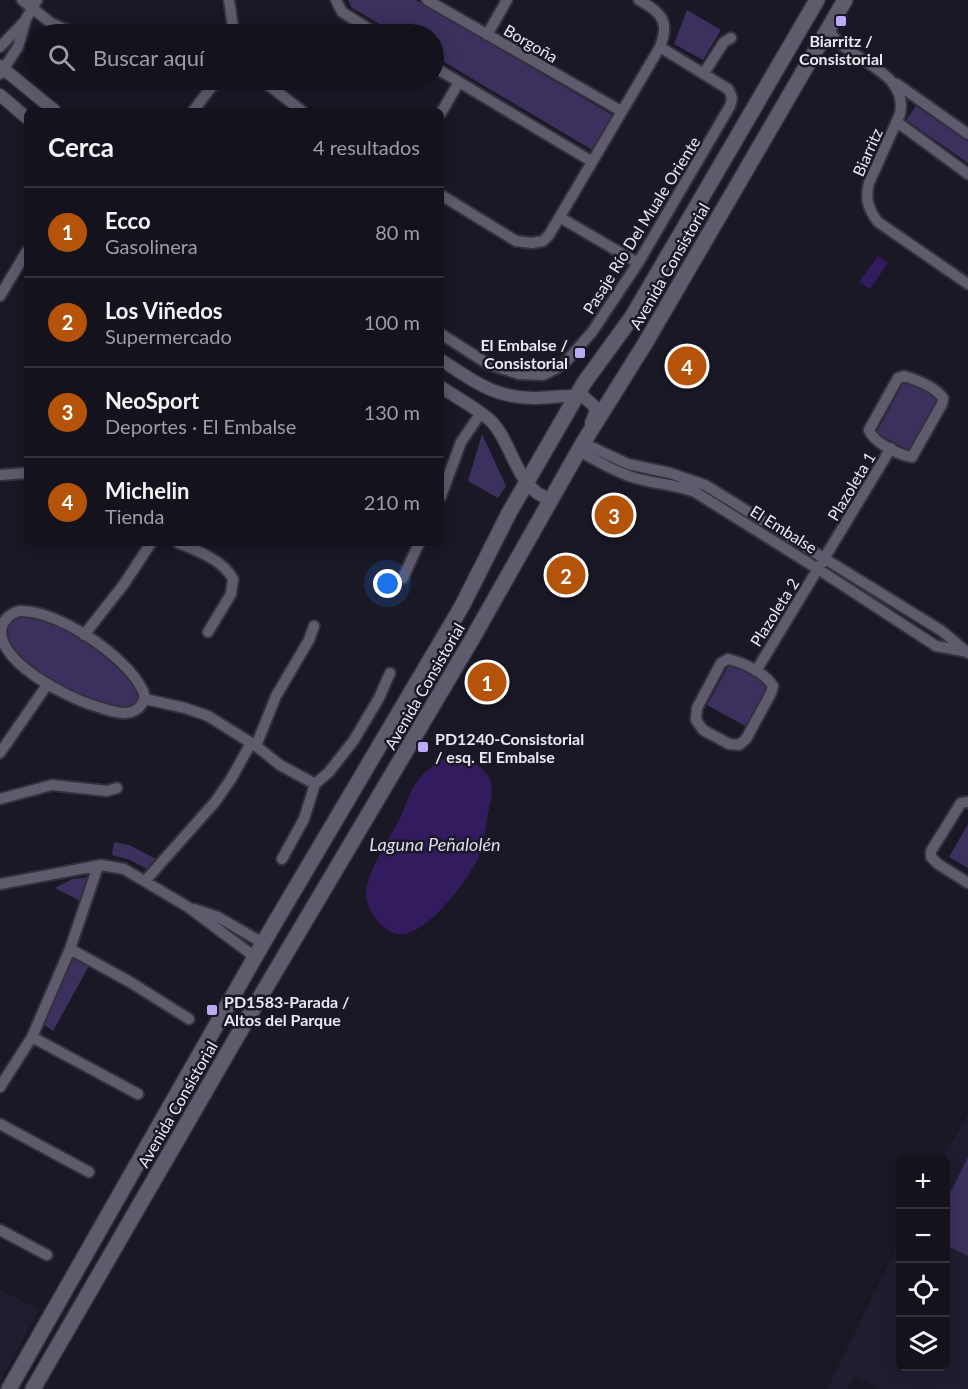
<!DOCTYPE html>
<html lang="es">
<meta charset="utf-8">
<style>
:root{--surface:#14121c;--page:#1d1b25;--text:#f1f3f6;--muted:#9d9ea3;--line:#33323b;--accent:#b45309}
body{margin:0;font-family:Lato,sans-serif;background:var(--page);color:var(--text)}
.controls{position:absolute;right:18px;bottom:18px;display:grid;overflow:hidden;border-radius:9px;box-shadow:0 3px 15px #0003}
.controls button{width:54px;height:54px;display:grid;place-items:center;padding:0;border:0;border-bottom:2px solid var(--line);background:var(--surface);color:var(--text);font:30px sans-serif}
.you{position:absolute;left:388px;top:584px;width:21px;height:21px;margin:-15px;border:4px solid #fff;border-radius:50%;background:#1a73e8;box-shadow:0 0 0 9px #1a73e833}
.badge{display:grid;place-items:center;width:39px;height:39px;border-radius:50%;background:var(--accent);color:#fff;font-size:20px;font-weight:700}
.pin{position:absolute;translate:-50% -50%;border:3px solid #fff;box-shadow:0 2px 6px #0006}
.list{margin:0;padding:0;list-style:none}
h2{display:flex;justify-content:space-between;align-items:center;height:78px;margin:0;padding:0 24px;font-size:26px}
h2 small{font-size:20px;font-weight:400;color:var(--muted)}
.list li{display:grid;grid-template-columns:39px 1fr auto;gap:18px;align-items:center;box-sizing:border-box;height:90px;padding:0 24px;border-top:2px solid var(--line)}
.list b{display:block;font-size:22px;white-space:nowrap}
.list p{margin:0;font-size:20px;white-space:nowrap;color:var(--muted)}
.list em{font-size:20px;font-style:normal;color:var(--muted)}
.icon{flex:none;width:33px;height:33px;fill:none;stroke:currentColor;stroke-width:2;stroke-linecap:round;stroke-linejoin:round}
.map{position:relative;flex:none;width:968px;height:1389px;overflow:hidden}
.search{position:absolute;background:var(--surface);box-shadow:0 3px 15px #0003;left:24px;top:24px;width:420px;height:66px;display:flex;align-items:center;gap:15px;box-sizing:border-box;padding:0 21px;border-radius:33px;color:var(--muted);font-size:22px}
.panel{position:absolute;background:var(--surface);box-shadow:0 3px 15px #0003;left:24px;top:108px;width:420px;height:438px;border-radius:9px}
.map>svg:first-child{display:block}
.built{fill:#211d31}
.green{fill:#3c305e}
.water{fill:#331b60}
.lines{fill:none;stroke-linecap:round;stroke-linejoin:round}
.minor-casing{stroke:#33313c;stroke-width:14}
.tertiary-casing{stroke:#33313c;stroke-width:15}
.secondary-casing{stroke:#33313c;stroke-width:18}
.minor{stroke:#5f5b6d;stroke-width:10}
.tertiary{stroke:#5f5b6d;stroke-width:12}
.secondary{stroke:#5f5b6d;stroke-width:15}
.poi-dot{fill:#bbaaf6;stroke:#1b1826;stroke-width:2}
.labels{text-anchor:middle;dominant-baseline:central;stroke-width:5;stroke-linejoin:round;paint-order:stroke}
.poi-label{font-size:16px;font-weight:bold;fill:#e9e7f2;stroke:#1b1826;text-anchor:start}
.street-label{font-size:16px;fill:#e9e7f2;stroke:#1b1826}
.water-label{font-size:18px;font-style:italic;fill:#dfdbf0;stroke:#1b1826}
</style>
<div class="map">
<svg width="968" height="1389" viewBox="0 0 968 1389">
<rect width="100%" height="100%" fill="#1b1826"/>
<path class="built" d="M968 1114V1389H879L855 1376 847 1389H827L900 1241V1366H946V1160L943 1159Z
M0 1290 39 1310 0 1382Z"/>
<path class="green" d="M348 0H416L614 116 594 151 434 56V34H397L352 8Z
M687 10 721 30 703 60 674 44Z
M916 106 968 142V163L906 120Z
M906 378 942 398 912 452 876 433Z
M482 434 506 486 498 498 468 481Z
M26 616C62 623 93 645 119 669 128 678 139 686 140 699 137 703 134 706 129 707 104 713 22 667 9 645 5 637 6 630 10 623L20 617Z
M731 661 773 684 749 728 707 705Z
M968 824V868L949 857Z
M114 842 129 845 156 859 147 869 130 860 112 855Z
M91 877 80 901 55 888 72 879Z
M76 956 90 964 53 1031 43 1024 70 959Z
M968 1157V1256L946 1245V1201Z"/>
<path class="water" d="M878 256 888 263 870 289 859 282Z
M452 755C466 758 482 764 489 778 494 787 491 800 489 809 486 826 484 843 478 858 468 880 426 937 399 934 382 932 367 911 366 895 365 874 392 835 401 816 406 804 411 789 419 779 427 769 440 760 452 755Z"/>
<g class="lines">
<defs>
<path id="minor" d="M22 0 51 23 76 34
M229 0 234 34
M336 0 342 12 377 34
M427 0 621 111
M828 29C847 62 909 69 900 114L869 183C865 199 868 209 878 222L968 284
M487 35 507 0
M0 47 26 20
M434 67 591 161
M704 73 724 42 731 38
M0 74 18 47 26 19 37 0
M262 80 302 111
M897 84 968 134
M193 111 217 80
M441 113 459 82
M897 122 968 174
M441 195 516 241 532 243 543 241 549 235 660 47C670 21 662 13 639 0
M561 218 638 263
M0 296 27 251
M441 334 488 364 519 374 543 375 563 365 592 332 638 263 730 106C733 99 732 96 728 89L660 47
M904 376C917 380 935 387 943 398L942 404 912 457C899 455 874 443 869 430L898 378Z
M583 443 628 464 670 473 705 485 942 631 968 653
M579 451C597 461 615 472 635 478 655 484 675 484 695 492L818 569 936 646 963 651
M0 475 27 473
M441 496 461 442 481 413
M178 543C196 550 223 560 233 579L231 594 208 632
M403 578 419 543
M19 611C56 609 125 655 142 689 146 695 145 700 141 705 131 720 108 710 95 706 68 698 0 664 1 630 3 620 9 614 19 611Z
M84 635 124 584 151 543
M728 659C744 663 764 672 773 686L771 693 746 739 739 745 729 744 703 730 696 720 697 708 721 663Z
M756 671 891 448
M145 699 185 708 208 716 256 746 280 765 315 784
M256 746 276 696 309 640 314 626
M0 753 47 685
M0 799 52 785 107 791 117 788
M968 802 961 803 931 851V857L938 864 968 883
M282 859 304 819 315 784 329 772 354 740 379 698 390 673
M145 881 215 802 231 779 251 743
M0 884 101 865 124 869 188 907 255 957
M194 909 218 917 263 943
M70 949 130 982 189 1019
M32 1037 138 1094
M0 1087 32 1037 70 949 98 866
M0 1124 89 1172
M0 1230 47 1255"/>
<path id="tertiary" d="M0 66 55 111
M0 95 27 118
M441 360C472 380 494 398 533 398 550 398 568 394 584 397L593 405 596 411 591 423
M441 387C457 398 477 408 491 421 513 443 517 492 551 499"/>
<path id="secondary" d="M9 1389 263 943 462 606 509 513 584 383 632 317 817 0
M33 1389 246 1021 471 641 583 443 646 342 845 0"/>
</defs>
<use href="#minor" class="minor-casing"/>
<use href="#tertiary" class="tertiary-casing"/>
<use href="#secondary" class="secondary-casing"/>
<use href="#minor" class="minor"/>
<use href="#tertiary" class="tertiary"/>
<use href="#secondary" class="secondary"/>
</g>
<g class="poi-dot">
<rect x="835" y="15" width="12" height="12" rx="3"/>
<rect x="574" y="347" width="12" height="12" rx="3"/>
<rect x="417" y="741" width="12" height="12" rx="3"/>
<rect x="206" y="1004" width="12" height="12" rx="3"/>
</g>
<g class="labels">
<g class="poi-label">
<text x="841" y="40" text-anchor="middle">Biarritz /<tspan x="841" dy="18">Consistorial</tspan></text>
<text x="568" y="344" text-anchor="end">El Embalse /<tspan x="568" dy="18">Consistorial</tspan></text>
<text x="435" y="738">PD1240-Consistorial<tspan x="435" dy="18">/ esq. El Embalse</tspan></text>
<text x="224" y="1001">PD1583-Parada /<tspan x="224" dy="18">Altos del Parque</tspan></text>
</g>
<g class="street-label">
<text transform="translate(531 43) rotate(30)">Borgoña</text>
<text transform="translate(867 152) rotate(-66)">Biarritz</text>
<text transform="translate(641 225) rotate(-58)">Pasaje Río Del Muale Oriente</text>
<text transform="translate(669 266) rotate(-60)">Avenida Consistorial</text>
<text transform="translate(851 486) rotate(-59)">Plazoleta 1</text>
<text transform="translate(784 529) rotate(32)">El Embalse</text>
<text transform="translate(774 612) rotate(-58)">Plazoleta 2</text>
<text transform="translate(424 686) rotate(-60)">Avenida Consistorial</text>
<text transform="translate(177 1104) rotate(-60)">Avenida Consistorial</text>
</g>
<g class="water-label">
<text x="435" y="844">Laguna Peñalolén</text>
</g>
</g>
</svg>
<div class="controls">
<button>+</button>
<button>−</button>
<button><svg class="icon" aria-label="locate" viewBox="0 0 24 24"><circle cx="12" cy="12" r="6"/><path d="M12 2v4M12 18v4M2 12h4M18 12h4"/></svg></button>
<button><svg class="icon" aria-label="layers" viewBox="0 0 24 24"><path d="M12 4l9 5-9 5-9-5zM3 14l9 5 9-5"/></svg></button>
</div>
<div class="you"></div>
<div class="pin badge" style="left:487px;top:682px">1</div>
<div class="pin badge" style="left:566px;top:575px">2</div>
<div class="pin badge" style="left:614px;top:515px">3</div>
<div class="pin badge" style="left:687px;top:366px">4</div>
<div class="search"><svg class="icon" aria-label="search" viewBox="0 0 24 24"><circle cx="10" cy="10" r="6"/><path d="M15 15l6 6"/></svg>Buscar aquí</div>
<section class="panel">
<h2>Cerca<small>4 resultados</small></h2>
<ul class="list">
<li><span class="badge">1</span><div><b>Ecco</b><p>Gasolinera</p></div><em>80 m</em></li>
<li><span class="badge">2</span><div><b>Los Viñedos</b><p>Supermercado</p></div><em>100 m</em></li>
<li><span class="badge">3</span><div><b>NeoSport</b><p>Deportes · El Embalse</p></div><em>130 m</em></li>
<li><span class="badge">4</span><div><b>Michelin</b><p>Tienda</p></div><em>210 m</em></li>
</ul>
</section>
</div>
